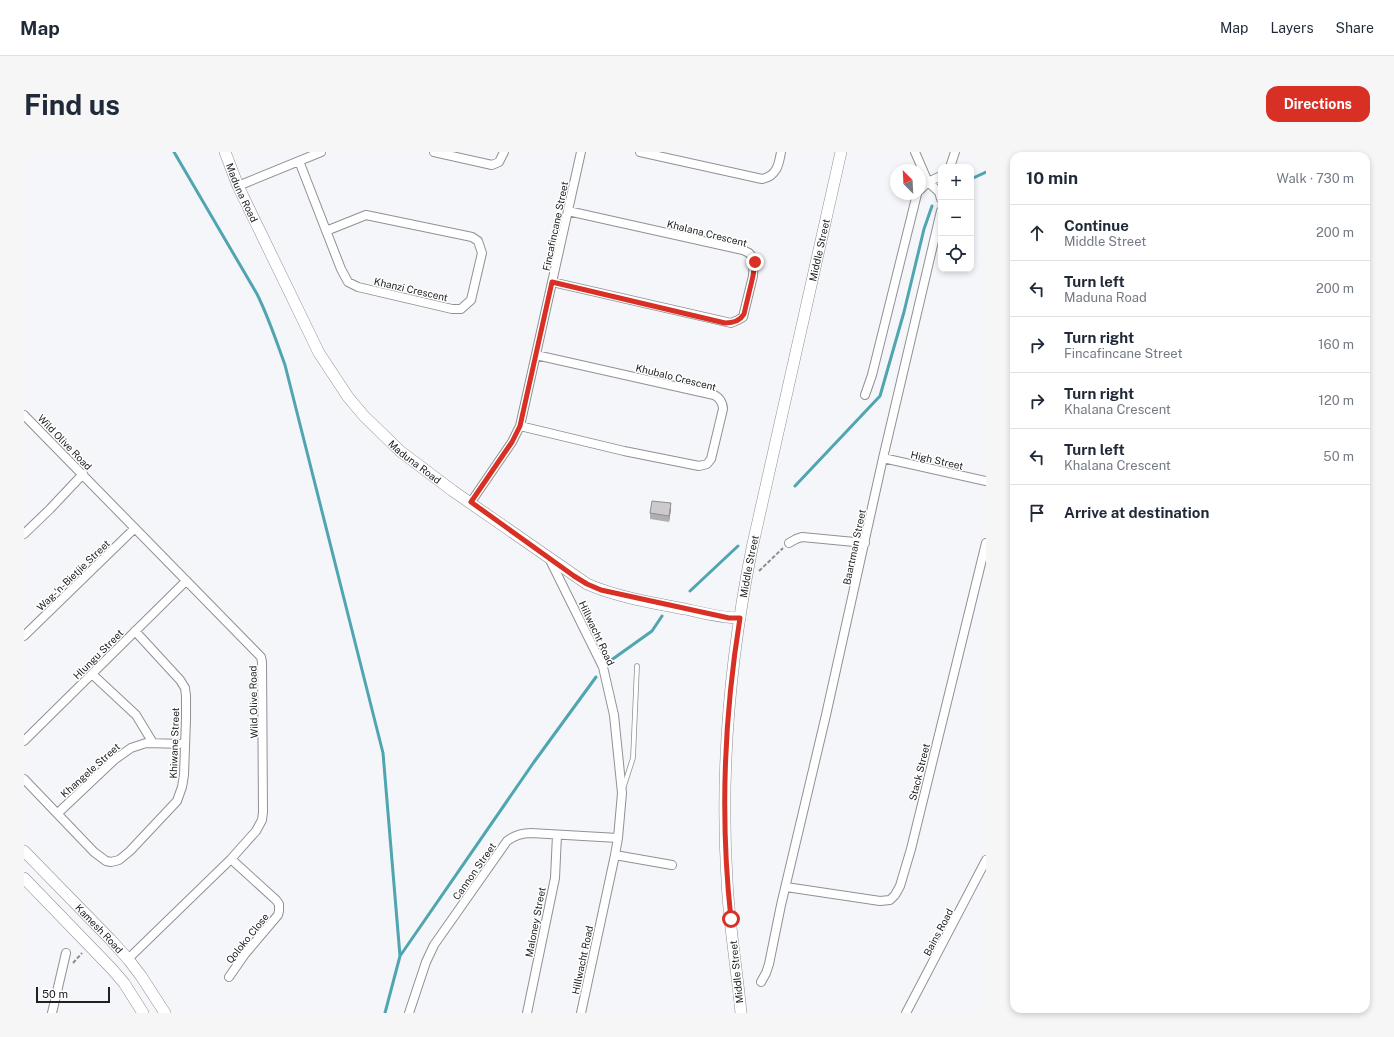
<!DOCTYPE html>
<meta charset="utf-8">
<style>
:root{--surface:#fff;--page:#f6f6f7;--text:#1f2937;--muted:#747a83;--line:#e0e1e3;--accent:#d93025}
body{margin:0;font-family:"Public Sans",sans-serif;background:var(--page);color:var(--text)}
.controls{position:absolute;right:12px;top:12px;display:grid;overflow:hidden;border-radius:8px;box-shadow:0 2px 6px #0003}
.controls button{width:36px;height:36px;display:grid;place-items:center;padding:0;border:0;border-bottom:1px solid var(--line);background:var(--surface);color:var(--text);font:20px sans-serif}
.compass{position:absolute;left:866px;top:12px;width:36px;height:36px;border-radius:50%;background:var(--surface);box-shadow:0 2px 6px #0003;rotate:336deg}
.scale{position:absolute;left:12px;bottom:10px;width:74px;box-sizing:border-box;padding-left:4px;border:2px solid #202122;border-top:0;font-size:11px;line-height:14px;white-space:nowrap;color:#202122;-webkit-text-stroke:3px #fff;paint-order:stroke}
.stop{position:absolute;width:12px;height:12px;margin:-9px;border:3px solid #d93025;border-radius:50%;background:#fff}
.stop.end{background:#d93025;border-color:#fff;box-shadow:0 1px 4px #0008}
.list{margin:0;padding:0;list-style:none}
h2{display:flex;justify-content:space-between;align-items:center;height:52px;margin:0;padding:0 16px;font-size:17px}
h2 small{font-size:13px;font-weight:400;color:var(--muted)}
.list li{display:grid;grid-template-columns:26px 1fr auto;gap:12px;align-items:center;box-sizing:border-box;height:56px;padding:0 16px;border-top:1px solid var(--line)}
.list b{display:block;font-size:15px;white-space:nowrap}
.list p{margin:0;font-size:13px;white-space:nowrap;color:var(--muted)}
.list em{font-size:13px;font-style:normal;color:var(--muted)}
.icon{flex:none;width:22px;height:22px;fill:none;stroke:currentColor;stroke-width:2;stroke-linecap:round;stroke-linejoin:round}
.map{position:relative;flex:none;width:962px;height:861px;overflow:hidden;border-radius:12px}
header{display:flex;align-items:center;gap:24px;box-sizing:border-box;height:56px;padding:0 20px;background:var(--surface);border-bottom:1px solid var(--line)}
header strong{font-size:19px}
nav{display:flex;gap:22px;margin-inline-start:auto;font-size:14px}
.intro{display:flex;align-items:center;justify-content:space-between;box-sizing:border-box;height:96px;padding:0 24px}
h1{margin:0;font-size:28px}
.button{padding:10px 18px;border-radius:12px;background:var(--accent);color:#fff;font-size:14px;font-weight:700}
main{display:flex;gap:24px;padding:0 24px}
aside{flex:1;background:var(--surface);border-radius:12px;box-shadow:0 2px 6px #0003}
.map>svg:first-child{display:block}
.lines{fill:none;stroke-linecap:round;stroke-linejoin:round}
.stream{stroke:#4fa5b0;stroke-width:3}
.lane-casing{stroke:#909194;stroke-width:5.5}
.street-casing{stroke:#909194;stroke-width:10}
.secondary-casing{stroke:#909194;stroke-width:12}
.path{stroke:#8c8d8f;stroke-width:2;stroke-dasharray:4 2;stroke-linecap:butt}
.lane{stroke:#fff;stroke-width:4}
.street{stroke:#fff;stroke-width:8}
.secondary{stroke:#fff;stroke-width:11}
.wall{fill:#afaeb0}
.shaded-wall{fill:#8f8d90}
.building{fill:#cccacd;stroke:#8f8d90}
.route{stroke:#d93025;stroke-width:5}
.labels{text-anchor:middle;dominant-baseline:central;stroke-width:3;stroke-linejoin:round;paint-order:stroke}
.street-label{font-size:10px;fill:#202122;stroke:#fff}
</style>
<header>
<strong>Map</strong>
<nav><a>Map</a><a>Layers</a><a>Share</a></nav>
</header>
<div class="intro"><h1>Find us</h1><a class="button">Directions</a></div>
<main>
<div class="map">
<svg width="962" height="861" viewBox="0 0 962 861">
<rect width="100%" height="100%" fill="#f4f6f9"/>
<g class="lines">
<path class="stream" d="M150 0 233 142C244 164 252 188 261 213L359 601 376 804 361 861
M947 27 962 20
M771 334 856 244 880 160 900 77 908 54
M666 439 714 394
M586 509 628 479 638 464
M376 804 510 610 572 525"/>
<defs>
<path id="lane" d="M600 634 609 606 613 514"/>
<path id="street" d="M410 0 468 13 475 10 480 0
M616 0 738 27C753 24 755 12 757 0
M891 0 904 30 915 40 917 47
M275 9 317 117 324 130 334 135 428 157H437L447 148 458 101 454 89 448 85 342 63 302 79
M926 15 931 0
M214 34 297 0
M896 38 904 30 917 24
M528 130 707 171 714 168 719 165 729 124 730 107 725 101 719 98 544 59
M841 243 848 223 893 42
M0 263 237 505 238 510 239 660 238 668 232 679 207 707 104 807
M496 274 600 299 675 314 683 312 687 307 699 257C699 251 695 245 690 243L512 203
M859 306 962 329
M447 350 488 290 496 274 557 0
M0 382 26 357 59 322
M765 391 772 387 778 385 841 391
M525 406 579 515 590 563 598 641 594 686 591 703 557 861
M0 484 111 376
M68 522 112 563 129 591
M0 589 162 429
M0 627 70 700 82 709 87 710 95 708 106 699 153 649 158 635 160 623 162 567V544L161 536 156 528 111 479
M34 661 90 608 107 596 122 591 161 592
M591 703 648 713
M762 735 856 749 866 748 871 743 876 734 887 697 962 391
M205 825 221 802 254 763 255 759V752L252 748 207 707
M737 830 742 821 745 812 757 753 802 563 859 306 917 59
M28 861 42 801
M385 861 402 810 410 793 483 689C491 683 498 681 507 681L594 686
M503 861 531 726 533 683
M882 861 962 708"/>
<g id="secondary">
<path id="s1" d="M201 0 214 34 295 201 324 245 340 264 376 299 429 339 563 432C593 445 629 451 661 457 679 461 697 466 716 466"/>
<path id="s2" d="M0 699 86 787 104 807 117 824 141 861"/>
<path d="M0 726 87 816 100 831 119 861"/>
<path id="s3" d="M717 861C713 817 705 773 703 728 696 617 706 506 728 396L817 0"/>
</g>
</defs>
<use href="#lane" class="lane-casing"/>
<use href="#street" class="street-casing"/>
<use href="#secondary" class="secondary-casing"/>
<path class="path" d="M735 419 759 396
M49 811 58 801"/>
<use href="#lane" class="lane"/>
<use href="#street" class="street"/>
<use href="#secondary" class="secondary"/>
</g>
<path class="wall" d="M647 357 645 370 626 367V361Z"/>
<path class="shaded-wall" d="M647 351V357L645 370V364Z"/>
<path class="building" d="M628 349 647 351 645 364 626 361Z"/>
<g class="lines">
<path class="route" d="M707 767C696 667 700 565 716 466H705L577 438 563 432 550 424 447 350 488 290 496 274 528 130 701 171C709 171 716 169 720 162L729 124 731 110"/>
</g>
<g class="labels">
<g class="street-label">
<text stroke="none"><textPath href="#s1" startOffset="44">Maduna Road</textPath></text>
<text transform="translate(531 74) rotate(-78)">Fincafincane Street</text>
<text transform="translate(683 81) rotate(14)">Khalana Crescent</text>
<text stroke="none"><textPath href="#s3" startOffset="773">Middle Street</textPath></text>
<text transform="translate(387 137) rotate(13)">Khanzi Crescent</text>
<text transform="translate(652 225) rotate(14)">Khubalo Crescent</text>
<text transform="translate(41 290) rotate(46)">Wild Olive Road</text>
<text transform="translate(913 308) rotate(13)">High Street</text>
<text stroke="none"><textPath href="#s1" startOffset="368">Maduna Road</textPath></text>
<text transform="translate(830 395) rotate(-78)">Baartman Street</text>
<text stroke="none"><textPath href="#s3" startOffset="449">Middle Street</textPath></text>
<text transform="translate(49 423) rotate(-44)">Wag-'n-Bietjie Street</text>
<text transform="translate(573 481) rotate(65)">Hillwacht Road</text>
<text transform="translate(74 502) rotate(-45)">Hlungu Street</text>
<text transform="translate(229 550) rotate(-91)">Wild Olive Road</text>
<text transform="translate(150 591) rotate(-88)">Khiwane Street</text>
<text transform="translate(66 618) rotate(-42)">Khangele Street</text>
<text transform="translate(895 620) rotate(-76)">Stack Street</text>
<text transform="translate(450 719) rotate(-55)">Cannon Street</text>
<text transform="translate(511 770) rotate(-79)">Maloney Street</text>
<text stroke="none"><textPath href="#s2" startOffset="108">Kamesh Road</textPath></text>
<text transform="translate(914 780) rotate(-62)">Bains Road</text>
<text transform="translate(223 786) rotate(-51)">Qoloko Close</text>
<text transform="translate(558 808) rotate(-78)">Hillwacht Road</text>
<text transform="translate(712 820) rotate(-96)">Middle Street</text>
</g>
</g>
</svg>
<div class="controls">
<button>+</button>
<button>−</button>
<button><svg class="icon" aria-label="locate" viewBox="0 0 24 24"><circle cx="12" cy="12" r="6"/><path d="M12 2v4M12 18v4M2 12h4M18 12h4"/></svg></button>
</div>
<svg class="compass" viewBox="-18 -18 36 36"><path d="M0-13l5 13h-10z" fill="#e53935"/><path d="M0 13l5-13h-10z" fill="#747a83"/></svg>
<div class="scale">50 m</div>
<div class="stop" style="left:707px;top:767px"></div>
<div class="stop end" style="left:731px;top:110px"></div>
</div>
<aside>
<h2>10 min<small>Walk · 730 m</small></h2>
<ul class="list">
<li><svg class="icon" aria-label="ahead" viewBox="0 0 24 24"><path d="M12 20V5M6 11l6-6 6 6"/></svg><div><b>Continue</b><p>Middle Street</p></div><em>200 m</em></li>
<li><svg class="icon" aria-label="left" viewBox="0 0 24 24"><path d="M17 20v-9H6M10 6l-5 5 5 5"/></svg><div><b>Turn left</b><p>Maduna Road</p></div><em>200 m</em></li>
<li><svg class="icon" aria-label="right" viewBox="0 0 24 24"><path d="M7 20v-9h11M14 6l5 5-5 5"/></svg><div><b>Turn right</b><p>Fincafincane Street</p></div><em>160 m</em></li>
<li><svg class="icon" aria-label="right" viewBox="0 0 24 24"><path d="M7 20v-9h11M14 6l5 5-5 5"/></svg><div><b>Turn right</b><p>Khalana Crescent</p></div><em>120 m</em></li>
<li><svg class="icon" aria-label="left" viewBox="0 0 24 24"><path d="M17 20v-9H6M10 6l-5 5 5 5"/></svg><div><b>Turn left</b><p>Khalana Crescent</p></div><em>50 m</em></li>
<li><svg class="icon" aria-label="arrive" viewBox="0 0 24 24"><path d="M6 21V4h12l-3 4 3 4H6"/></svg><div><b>Arrive at destination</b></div></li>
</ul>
</aside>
</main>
